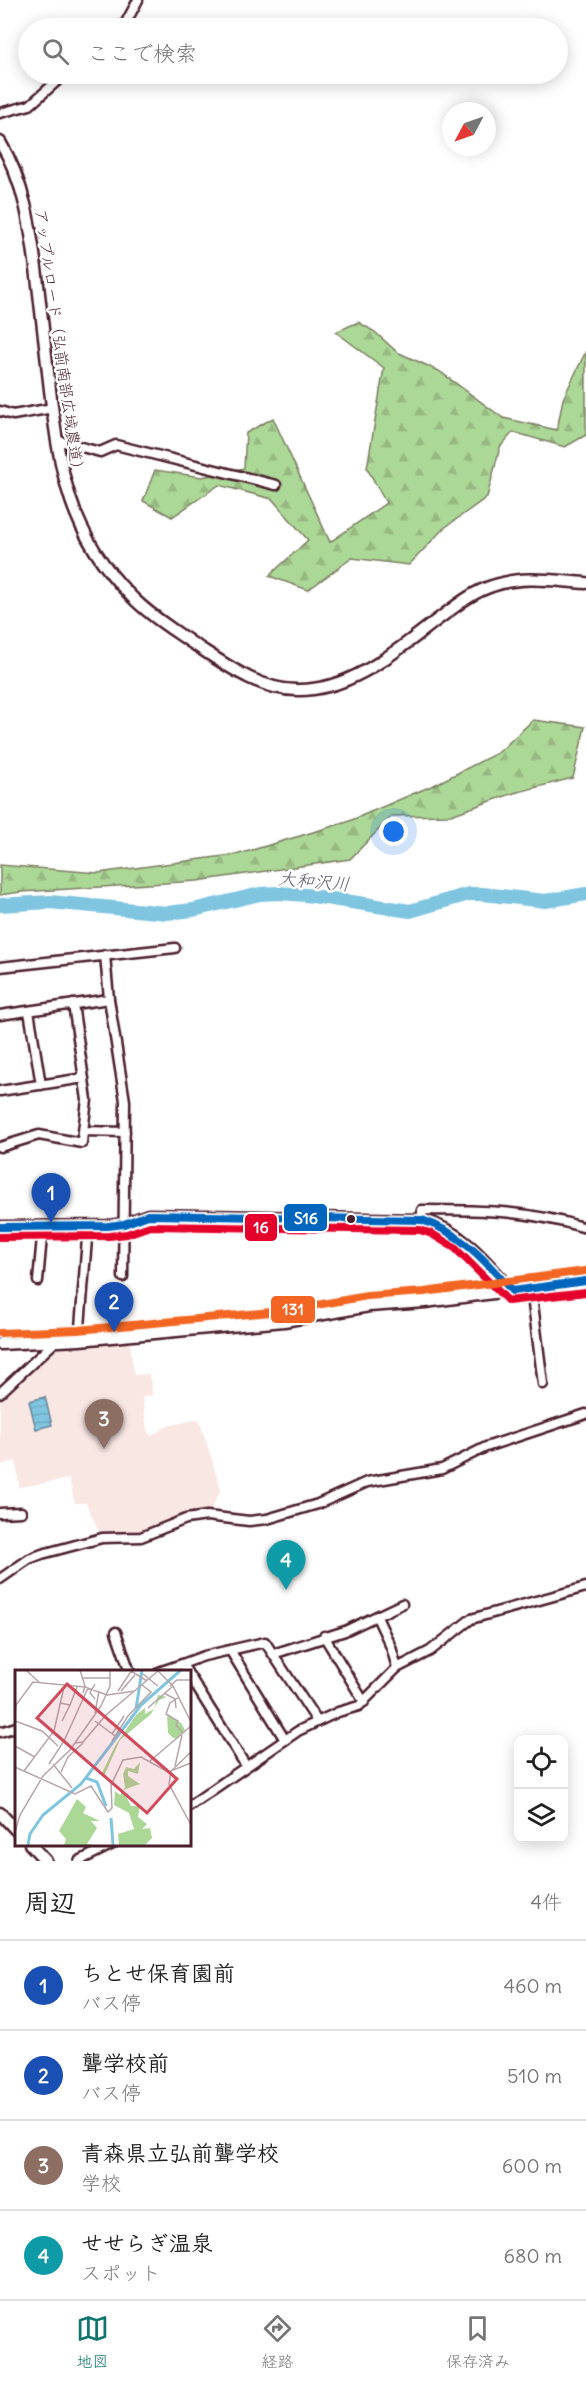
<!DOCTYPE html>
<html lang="ja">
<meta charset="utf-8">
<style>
:root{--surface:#fff;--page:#f2f2f2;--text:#222;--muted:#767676;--line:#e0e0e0;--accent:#0f766e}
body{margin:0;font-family:Delius,"Klee One",sans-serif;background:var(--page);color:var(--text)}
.controls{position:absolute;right:18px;bottom:18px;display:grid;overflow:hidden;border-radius:12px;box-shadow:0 3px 15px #0003}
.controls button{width:54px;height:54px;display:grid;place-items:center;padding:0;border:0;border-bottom:2px solid var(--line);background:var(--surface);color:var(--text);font:30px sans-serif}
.compass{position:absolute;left:442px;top:102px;width:54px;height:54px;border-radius:50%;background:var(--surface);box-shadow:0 3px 15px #0003;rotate:229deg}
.you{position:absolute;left:394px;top:832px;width:21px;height:21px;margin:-15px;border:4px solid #fff;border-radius:50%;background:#1a73e8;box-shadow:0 0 0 9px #1a73e833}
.badge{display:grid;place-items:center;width:39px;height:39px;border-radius:50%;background:var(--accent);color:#fff;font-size:20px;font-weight:700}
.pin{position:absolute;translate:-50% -50px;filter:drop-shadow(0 2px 3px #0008)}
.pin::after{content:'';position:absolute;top:32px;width:21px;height:18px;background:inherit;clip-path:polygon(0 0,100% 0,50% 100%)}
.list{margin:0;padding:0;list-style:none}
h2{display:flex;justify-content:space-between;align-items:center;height:78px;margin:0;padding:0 24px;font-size:26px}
h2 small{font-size:20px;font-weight:400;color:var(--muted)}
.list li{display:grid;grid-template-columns:39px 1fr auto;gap:18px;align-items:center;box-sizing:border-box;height:90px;padding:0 24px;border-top:2px solid var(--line)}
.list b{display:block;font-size:22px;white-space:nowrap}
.list p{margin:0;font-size:20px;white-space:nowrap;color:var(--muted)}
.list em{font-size:20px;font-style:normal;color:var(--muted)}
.icon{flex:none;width:33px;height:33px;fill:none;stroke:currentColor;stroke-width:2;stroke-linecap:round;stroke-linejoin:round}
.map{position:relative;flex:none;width:586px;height:1861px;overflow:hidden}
.search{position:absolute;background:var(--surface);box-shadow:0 3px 15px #0003;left:18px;right:18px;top:18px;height:66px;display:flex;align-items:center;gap:15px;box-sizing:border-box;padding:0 21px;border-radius:33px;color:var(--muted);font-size:22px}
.sheet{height:438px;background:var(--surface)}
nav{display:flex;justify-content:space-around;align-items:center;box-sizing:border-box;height:84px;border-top:2px solid var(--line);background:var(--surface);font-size:16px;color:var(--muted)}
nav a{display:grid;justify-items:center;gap:3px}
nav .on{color:var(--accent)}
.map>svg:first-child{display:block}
.built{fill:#f9e7e4}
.forest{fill:url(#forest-firs);stroke:#7b7c61;stroke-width:1.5}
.water{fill:url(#water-rules);stroke:#6a8398;stroke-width:1.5}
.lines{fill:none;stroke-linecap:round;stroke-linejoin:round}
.river{stroke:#7fc5e0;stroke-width:14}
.minor-casing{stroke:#4a1f2b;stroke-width:13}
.tertiary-casing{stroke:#4a1f2b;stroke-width:15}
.minor{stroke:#fff;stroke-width:8}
.tertiary{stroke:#fff;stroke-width:10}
.bus-1-casing{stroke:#fff;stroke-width:12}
.bus-2-casing{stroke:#fff;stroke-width:12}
.bus-3-casing{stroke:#fff;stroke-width:12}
.bus-1{stroke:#0065bd;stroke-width:8}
.bus-2{stroke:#e4002b;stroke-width:8}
.bus-3{stroke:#f26522;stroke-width:8}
.bus-dot{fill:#4a1f2b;stroke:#fff;stroke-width:2}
.labels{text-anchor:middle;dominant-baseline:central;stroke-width:5;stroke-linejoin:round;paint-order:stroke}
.street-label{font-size:16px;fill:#4a1f2b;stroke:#fff}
.water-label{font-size:18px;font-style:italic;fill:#5d596a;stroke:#fff}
.inset-river{fill:none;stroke:#7fc5e0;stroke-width:3}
.inset-road{fill:none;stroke:#b7a5aa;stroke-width:1.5}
.view{fill:#d1495b;fill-opacity:0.15;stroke:#d1495b;stroke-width:3}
.inset-edge{fill:none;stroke:#4a1f2b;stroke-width:3}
.line-badge{stroke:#fff;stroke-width:2}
.badge-label{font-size:16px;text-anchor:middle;font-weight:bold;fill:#fff}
</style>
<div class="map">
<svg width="586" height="1861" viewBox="0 0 586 1861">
<defs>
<pattern id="forest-firs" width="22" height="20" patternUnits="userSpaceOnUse" patternTransform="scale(1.5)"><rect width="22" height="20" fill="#acd897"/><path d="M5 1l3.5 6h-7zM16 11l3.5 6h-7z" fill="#96b982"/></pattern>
<pattern id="water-rules" width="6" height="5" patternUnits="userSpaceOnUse" patternTransform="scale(1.5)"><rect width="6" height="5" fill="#7fc5e0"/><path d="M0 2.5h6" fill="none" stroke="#6fa9c0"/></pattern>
</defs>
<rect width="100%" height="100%" fill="#fff"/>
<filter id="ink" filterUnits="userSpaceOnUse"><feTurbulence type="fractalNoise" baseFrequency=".0167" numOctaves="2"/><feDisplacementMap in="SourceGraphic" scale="12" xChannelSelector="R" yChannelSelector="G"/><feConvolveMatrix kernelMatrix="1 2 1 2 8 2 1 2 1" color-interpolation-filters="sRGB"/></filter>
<g filter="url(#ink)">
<path class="built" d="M130 1342 134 1375 149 1374 153 1395 142 1397 147 1430 151 1436 167 1426 199 1419 221 1489 211 1510 186 1512 137 1532 100 1534 86 1503H75L69 1479 19 1487 16 1461 0 1465V1394L52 1346Z"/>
<path class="forest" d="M358 322 375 332 397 352 439 371 503 418 557 430 563 399 586 351V435L565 447 513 432 500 447 487 497 443 529 409 565 352 558 308 590 269 576 308 540 272 499 219 485 172 517 143 501 155 470 202 477 244 468 246 433 273 418 330 542 386 503 367 468 384 368 336 332Z
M533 720 585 727 573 778 514 793 451 815 392 816 350 859 197 881 21 892 0 895V865L98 873 239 854 347 822 436 784 499 752Z"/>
<path class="water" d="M45 1397 52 1425 36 1429 29 1401Z"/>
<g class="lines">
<path class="river" d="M0 905 50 902 167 913 193 910 260 894 279 893 306 895 410 911 469 894H483L545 901 586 894"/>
<defs>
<path id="minor" d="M123 28 138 0
M0 113 30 105 65 74
M0 411 13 415 53 408
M56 440 100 452 116 445 276 485
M105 955 109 999 125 1101 123 1277
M0 967 175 948
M73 1004 87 1100 83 1131 125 1132
M29 1011 41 1085
M0 1015 109 999
M0 1091 84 1078
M0 1147 39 1135 82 1143 83 1131
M422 1220V1210C484 1210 526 1210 586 1228
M38 1281 43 1226
M531 1288 543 1384
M79 1340 88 1226
M0 1393 56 1341
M0 1513 21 1512
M0 1579 29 1559 42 1554 102 1538 141 1537 186 1519 207 1516 249 1521 267 1519 318 1504 367 1482 442 1469 486 1447 586 1414
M377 1617 391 1647 397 1668
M116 1632 130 1672
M324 1636 364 1702
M230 1650 285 1740
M273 1654 345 1631 402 1604
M159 1672 182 1664
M187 1672 182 1664 204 1656 265 1642 317 1721
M189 1675 246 1766
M0 1732 16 1727
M189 1806 298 1731 338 1712 359 1706 397 1668 430 1651 471 1619 586 1587
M79 1861 113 1844"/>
<path id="tertiary" d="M0 142C25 183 31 229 37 276 41 314 46 352 50 390 60 472 69 533 130 595 147 613 169 627 189 641 221 661 257 690 297 690 353 691 398 649 441 617 457 605 473 592 492 586 523 575 554 581 586 583
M0 1227 108 1226 124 1224 148 1215 422 1220C461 1230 487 1262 512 1291
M0 1344 79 1340 284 1321 369 1306 425 1302 586 1281
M0 1813 16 1830
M30 1844 46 1861"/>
</defs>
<use href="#minor" class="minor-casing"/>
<use href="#tertiary" class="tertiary-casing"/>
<use href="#minor" class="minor"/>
<use href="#tertiary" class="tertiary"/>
<defs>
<path id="bus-1" d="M0 1227 108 1226 124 1224 148 1215 422 1220C461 1233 486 1261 512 1291L586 1281"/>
<path id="bus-2" d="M0 1237 109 1236 127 1234 150 1226 420 1230 432 1234 455 1248 508 1301 586 1292"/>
<path id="bus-3" d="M0 1333 78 1330 283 1311 367 1296 424 1292 585 1271"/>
</defs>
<use href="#bus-1" class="bus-1-casing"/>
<use href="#bus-2" class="bus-2-casing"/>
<use href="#bus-3" class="bus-3-casing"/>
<use href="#bus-1" class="bus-1"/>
<use href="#bus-2" class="bus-2"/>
<use href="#bus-3" class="bus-3"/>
</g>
</g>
<circle class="bus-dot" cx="351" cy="1219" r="5"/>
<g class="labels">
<g class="street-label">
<text transform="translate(60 343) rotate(82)">アップルロード（弘前南部広域農道）</text>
</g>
<g class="water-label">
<text transform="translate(314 881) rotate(5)">大和沢川</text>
</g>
</g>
<g transform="translate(15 1670)">
<rect width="176" height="176" fill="#fff"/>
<path d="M152 44 166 53 170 60 163 68H158L153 63Z" fill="#acd897"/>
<path d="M143 25 152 27 144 30 136 44 105 70 89 106 87 103 100 76 121 45 130 38V44L139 39ZM125 92 123 104 113 101V106L125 114 108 120 116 136H125L123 147 132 154 127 159 135 158 137 168 130 175H104L103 164 119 159 114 143 99 135 100 121 105 125 110 117 108 104 111 97 119 99ZM62 129 71 137 68 143 85 151H76L82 158 72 174 79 175H49L51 169 44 161Z" fill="#acd897"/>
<path class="inset-river" d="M121 39 127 0M71 108 82 112 91 136M96 148 98 175M13 175 15 164 28 145 66 114 126 35 166 0"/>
<path class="inset-road" d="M11 0 25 13M65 0 70 16 68 23M142 0 158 16 176 52M116 1 132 11M128 4 143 16M67 8H95M155 16 162 10H176M103 21 117 0M106 21 120 5M149 23 160 29 161 38M164 27 155 33 151 44 163 51 161 55 168 63M80 29 75 23 80 14M45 33 55 35 47 51M55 35 62 17M133 38 158 16M80 43 84 21M0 46 1 35 18 12 70 17 92 25 120 21M0 51 27 61 43 76M80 51 100 66M97 64 109 46M97 71 113 46 136 22 127 15M60 73 68 72 91 45 143 1M0 76 20 87M176 82 156 101 154 114 176 155M135 91 176 56M34 94 49 71 73 18M38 94 57 118M160 96 167 65M0 97 60 124 76 116 93 142 97 138 96 115 108 90 126 87 153 102 176 93M9 101 39 61 49 17M46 102 53 87 68 73M0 162 5 145 28 106 55 80 86 36 95 16V0"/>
<path class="view" d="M52 14 162 109 132 143 22 48Z"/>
<rect width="176" height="176" class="inset-edge"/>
</g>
<g class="line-badge">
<rect x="283" y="1203" width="45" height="29" rx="6" fill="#0065bd"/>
<rect x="244" y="1213" width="34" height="29" rx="6" fill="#e4002b"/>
<rect x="270" y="1295" width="46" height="29" rx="6" fill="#f26522"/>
</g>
<g class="badge-label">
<text x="306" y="1224">S16</text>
<text x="261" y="1233">16</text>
<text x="293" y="1315">131</text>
</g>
</svg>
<div class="controls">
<button><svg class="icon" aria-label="locate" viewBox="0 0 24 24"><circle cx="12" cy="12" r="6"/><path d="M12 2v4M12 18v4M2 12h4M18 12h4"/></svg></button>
<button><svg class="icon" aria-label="layers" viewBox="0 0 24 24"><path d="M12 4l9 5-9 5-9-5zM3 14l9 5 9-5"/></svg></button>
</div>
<svg class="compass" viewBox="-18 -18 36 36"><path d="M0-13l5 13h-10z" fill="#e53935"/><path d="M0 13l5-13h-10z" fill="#767676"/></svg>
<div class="you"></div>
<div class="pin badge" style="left:51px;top:1223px;background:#1a4fb4">1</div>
<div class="pin badge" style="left:114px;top:1332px;background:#1a4fb4">2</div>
<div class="pin badge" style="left:104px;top:1449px;background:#8d6e63">3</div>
<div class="pin badge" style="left:286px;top:1590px;background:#0f9aa8">4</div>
<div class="search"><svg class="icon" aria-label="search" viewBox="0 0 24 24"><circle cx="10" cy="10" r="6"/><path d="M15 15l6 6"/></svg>ここで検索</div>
</div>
<section class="sheet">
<h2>周辺<small>4件</small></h2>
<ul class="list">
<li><span class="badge" style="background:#1a4fb4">1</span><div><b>ちとせ保育園前</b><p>バス停</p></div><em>460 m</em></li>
<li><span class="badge" style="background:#1a4fb4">2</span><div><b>聾学校前</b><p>バス停</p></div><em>510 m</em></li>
<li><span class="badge" style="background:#8d6e63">3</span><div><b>青森県立弘前聾学校</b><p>学校</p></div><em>600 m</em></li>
<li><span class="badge" style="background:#0f9aa8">4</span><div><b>せせらぎ温泉</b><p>スポット</p></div><em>680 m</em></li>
</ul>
</section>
<nav>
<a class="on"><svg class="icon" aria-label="map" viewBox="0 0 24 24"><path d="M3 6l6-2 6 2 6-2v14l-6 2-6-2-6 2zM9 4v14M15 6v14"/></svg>地図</a>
<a><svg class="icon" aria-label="directions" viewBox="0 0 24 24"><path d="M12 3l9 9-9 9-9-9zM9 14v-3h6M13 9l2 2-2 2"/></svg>経路</a>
<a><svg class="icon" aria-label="saved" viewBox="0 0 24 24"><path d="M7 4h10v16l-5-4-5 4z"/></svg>保存済み</a>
</nav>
